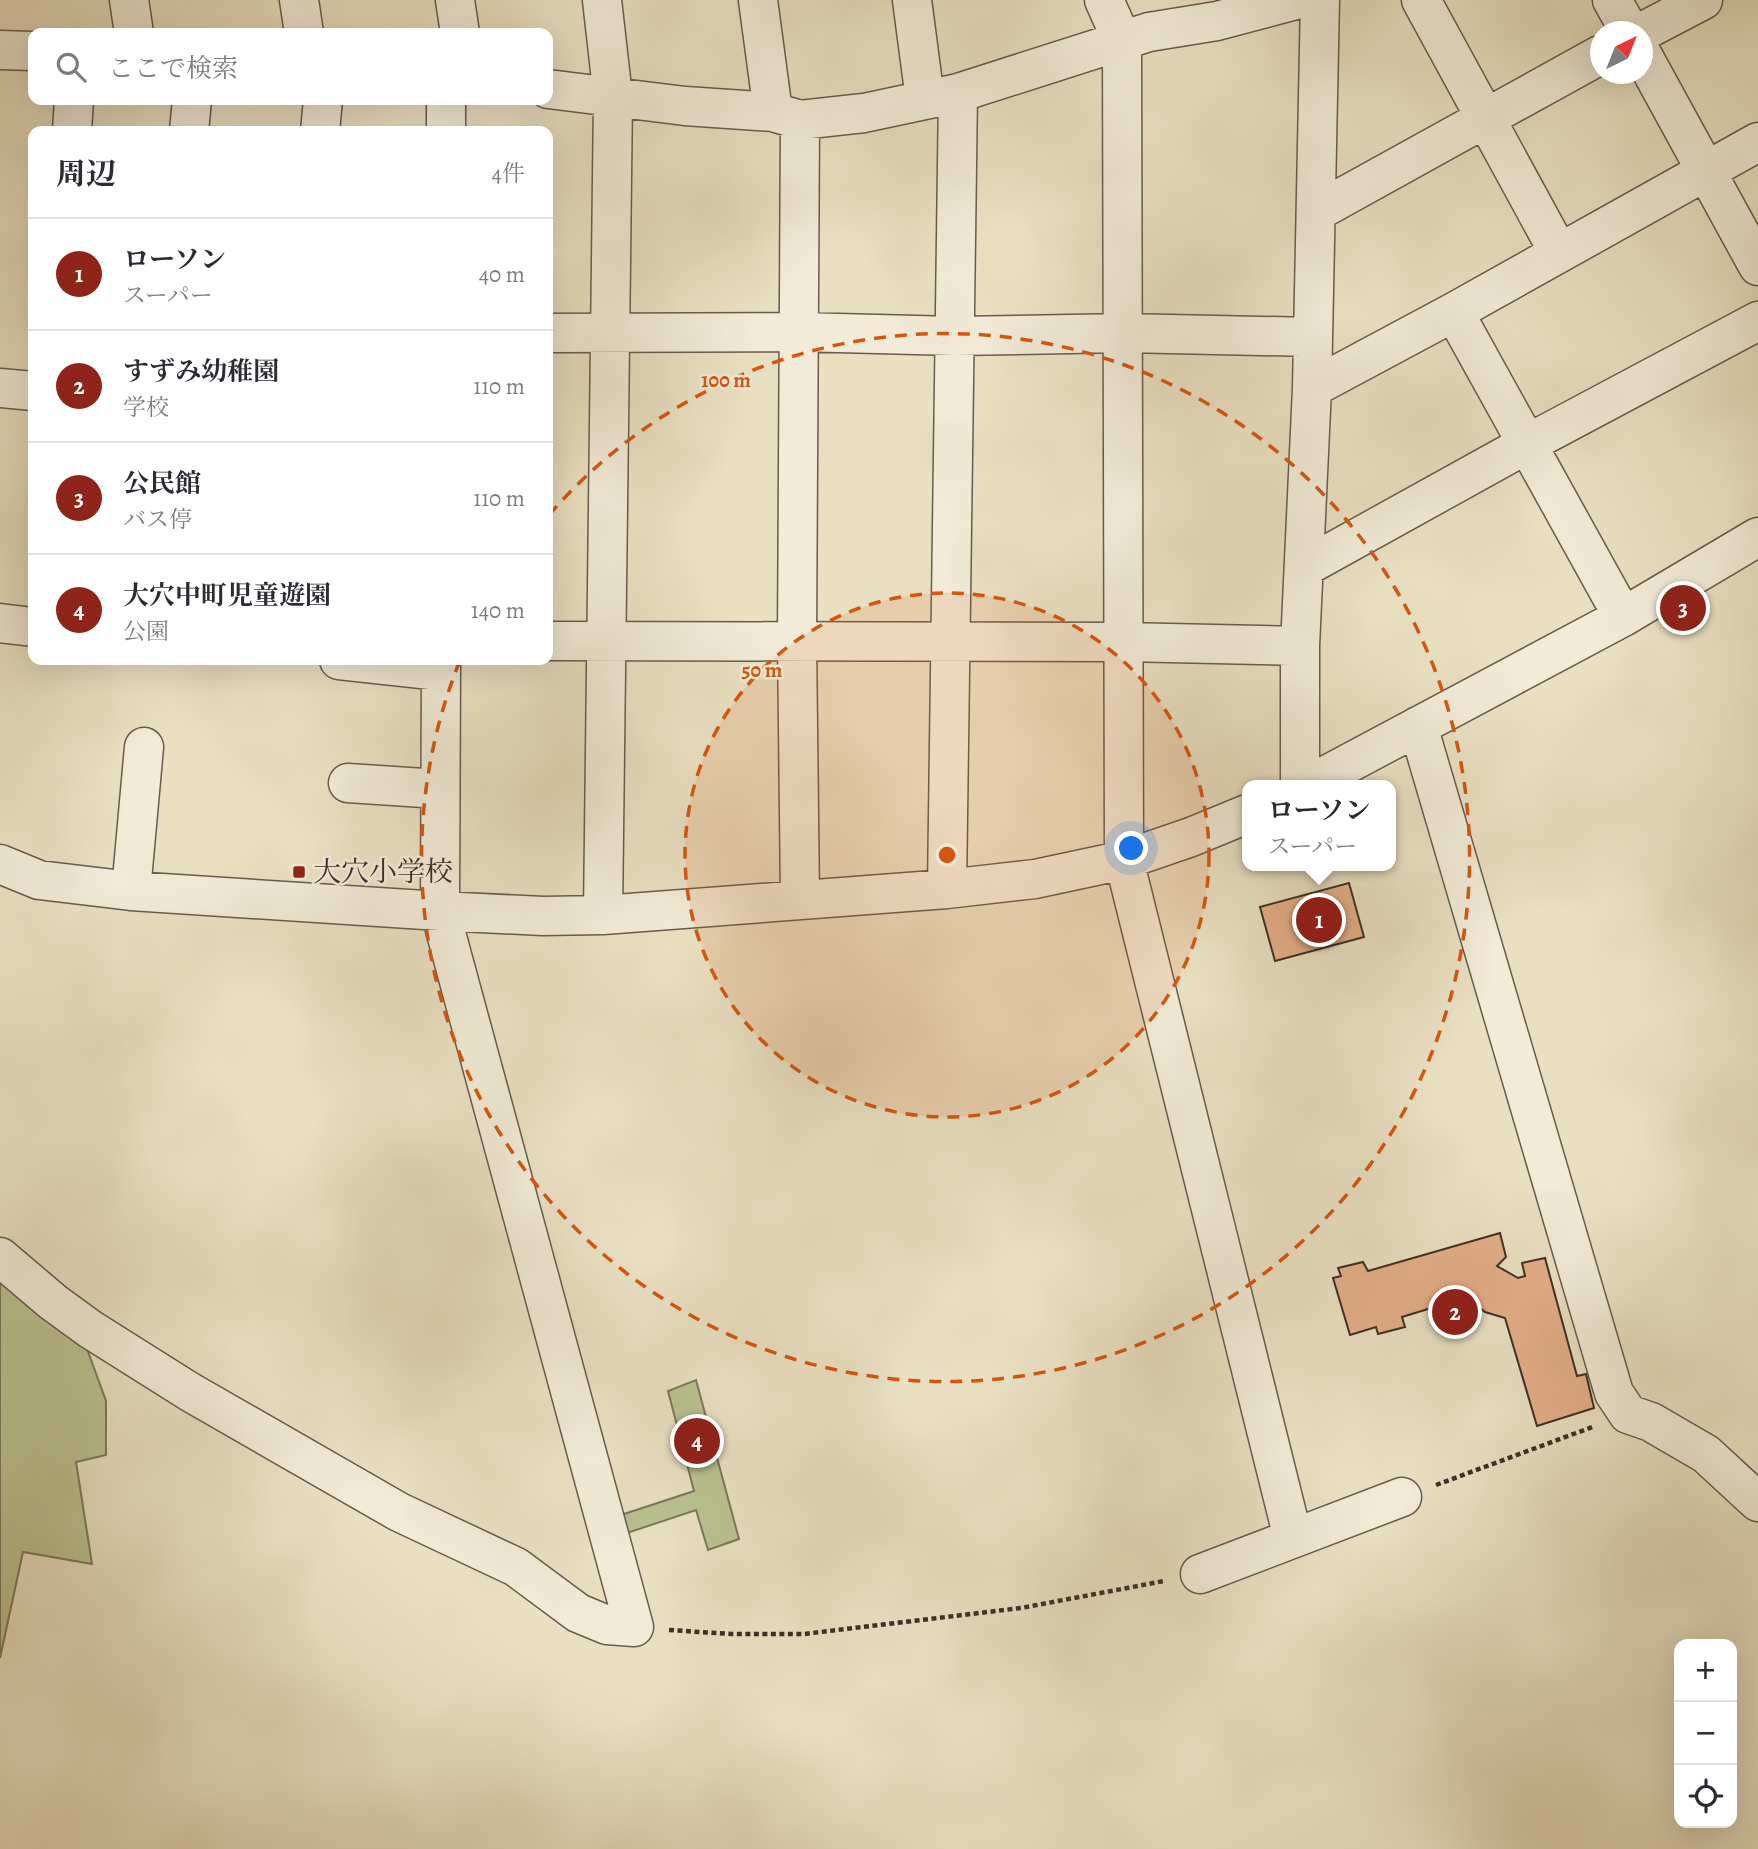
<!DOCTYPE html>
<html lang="ja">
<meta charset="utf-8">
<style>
:root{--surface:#fff;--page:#f7f7f7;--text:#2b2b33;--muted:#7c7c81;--line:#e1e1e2;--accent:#8f2418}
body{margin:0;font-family:Alegreya,"Noto Serif JP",serif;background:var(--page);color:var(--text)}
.controls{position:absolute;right:21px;bottom:21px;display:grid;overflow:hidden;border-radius:14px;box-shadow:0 7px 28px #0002}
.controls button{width:63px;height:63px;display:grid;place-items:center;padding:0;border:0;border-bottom:2px solid var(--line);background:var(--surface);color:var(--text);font:35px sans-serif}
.compass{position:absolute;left:1590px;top:21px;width:63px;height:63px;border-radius:50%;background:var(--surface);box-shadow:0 7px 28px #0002;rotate:43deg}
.you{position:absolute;left:1132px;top:849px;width:24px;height:24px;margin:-18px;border:5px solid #fff;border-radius:50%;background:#1a73e8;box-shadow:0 0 0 10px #1a73e833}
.badge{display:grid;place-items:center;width:46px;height:46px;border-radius:50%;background:var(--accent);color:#fff;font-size:23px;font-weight:700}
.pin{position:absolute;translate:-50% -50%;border:4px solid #fff;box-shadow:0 2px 7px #0006}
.popup{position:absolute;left:1242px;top:780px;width:154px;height:91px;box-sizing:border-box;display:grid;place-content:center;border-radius:14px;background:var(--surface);filter:drop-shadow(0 2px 5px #0005);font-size:23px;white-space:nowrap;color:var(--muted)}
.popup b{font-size:26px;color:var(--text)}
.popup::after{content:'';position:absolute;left:50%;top:100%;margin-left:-14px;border:14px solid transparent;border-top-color:var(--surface)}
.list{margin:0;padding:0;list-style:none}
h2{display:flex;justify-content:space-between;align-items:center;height:91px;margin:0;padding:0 28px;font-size:30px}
h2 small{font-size:23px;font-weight:400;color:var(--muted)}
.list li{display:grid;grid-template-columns:46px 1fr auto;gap:21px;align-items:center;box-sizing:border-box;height:112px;padding:0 28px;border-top:2px solid var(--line)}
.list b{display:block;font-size:26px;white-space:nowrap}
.list p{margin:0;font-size:23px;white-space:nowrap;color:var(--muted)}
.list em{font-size:23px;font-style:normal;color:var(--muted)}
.icon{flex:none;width:38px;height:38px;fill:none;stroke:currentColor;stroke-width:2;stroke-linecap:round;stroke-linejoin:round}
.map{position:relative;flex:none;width:1758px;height:1849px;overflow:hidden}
.search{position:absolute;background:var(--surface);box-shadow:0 7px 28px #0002;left:28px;top:28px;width:525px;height:77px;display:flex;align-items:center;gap:18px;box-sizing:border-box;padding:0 24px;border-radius:14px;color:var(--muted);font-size:26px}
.panel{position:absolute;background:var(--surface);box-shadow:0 7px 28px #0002;left:28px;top:126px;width:525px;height:539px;border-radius:14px}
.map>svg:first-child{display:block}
.green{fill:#bac190;stroke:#7b785c;stroke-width:2}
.building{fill:#e4ae88;stroke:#3c2f27;stroke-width:2}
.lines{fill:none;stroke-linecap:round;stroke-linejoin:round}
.minor-casing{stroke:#675b4e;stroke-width:41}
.path{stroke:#3c2f27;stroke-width:4.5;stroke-dasharray:5 3.5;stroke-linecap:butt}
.minor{stroke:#f1ebd7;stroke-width:38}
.ring{fill:none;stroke:#d7550f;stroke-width:3.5;stroke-dasharray:12 9}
.poi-dot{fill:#8f2418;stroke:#f1ebd7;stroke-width:2.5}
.labels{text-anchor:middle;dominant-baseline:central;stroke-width:5;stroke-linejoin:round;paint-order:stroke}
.poi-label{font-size:28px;fill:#3c2f27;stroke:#f1ebd7;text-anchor:start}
.centre{fill:#d7550f;stroke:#f1ebd7;stroke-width:3.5}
.ring-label{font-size:21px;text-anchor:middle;font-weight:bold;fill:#d7550f;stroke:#f1ebd7;stroke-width:5;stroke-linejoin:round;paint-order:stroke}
</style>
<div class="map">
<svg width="1758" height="1849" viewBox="0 0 1758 1849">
<rect width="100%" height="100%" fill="#e9e0c2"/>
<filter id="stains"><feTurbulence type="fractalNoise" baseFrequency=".00286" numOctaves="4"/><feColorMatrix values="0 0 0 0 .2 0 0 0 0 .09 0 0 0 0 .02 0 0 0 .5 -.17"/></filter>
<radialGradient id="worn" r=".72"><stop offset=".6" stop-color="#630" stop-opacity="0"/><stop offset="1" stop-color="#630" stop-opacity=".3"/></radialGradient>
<path class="green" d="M0 1276 86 1346 106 1401V1455L76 1462 92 1564 23 1552 0 1658Z
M696 1380 739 1539 708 1550 696 1510 627 1533 621 1515 694 1491 668 1391Z"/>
<path class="building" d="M1349 883 1364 937 1275 961 1260 907Z
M1500 1233 1506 1257 1497 1266 1518 1278 1525 1276 1522 1263 1545 1258 1577 1376 1586 1374 1594 1408 1537 1426 1505 1318 1485 1312 1467 1297 1402 1317 1405 1327 1378 1334 1376 1327 1350 1335 1333 1278 1341 1276 1338 1268 1363 1262 1368 1271Z"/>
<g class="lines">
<defs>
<path id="minor" d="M129 0 134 33
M299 0 304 33
M455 0 460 33
M602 0 613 97 603 915
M758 0 773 112
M912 0 925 99
M1104 0 1122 40 1124 860 1293 1538
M1421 0 1559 253
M1612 0 1630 32
M1642 32 1703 0
M0 50 33 51
M1642 54 1758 266
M548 89 685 106 773 112 800 120 864 113 958 93 1149 32 1217 21 1296 0
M446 100V131
M800 120 797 641 800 900
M72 131 74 100
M189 131 192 100
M320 131 323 100
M1316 212 1600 55
M1454 312 1623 617
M548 333 799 332 955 336 1124 333 1312 337
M0 388 33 391
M1312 388 1454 312 1758 142
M1305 567 1527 444 1758 321
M0 623 33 627
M548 641 1123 642 1300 646
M339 660 440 671
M1418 726 1614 1393 1628 1414 1651 1422 1706 1454 1758 1502
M348 783 439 789
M1300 785V646L1312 388 1320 0
M1308 785 1623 617 1758 537
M0 864 39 880 131 891 440 911 543 916 603 915 947 889 1035 879 1124 860 1191 837 1247 814
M947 889 958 93
M131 891 144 747
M0 1257 53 1302 90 1329 190 1392 399 1512 516 1567 578 1613 607 1625 634 1627 440 911 441 660
M1200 1574 1402 1497"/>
</defs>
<use href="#minor" class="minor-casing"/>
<path class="path" d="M1436 1485 1595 1426
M669 1630 731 1634H804L1021 1608 1164 1581"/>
<use href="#minor" class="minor"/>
</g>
<circle cx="947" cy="855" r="262" fill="#d7550f" fill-opacity=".12"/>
<g class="ring">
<circle cx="947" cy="855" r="262"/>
<path d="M549 515A524 524 0 1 1 459 663"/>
</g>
<rect class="poi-dot" x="292" y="865" width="14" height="14" rx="3.5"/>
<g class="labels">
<g class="poi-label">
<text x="313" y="872">大穴小学校</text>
</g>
</g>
<circle cx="947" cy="855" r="10" class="centre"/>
<g class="ring-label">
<text x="726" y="387">100 m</text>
<text x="762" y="677">50 m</text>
</g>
<rect width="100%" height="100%" filter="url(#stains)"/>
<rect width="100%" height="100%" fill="url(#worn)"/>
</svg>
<div class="controls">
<button>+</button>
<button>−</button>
<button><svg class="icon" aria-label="locate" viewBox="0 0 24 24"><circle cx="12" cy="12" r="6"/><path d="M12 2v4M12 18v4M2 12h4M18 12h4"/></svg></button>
</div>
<svg class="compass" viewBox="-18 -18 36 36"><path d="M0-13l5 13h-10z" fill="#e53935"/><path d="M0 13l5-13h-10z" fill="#7c7c81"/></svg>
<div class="you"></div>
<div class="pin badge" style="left:1319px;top:920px">1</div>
<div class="popup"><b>ローソン</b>スーパー</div>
<div class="pin badge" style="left:1455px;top:1312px">2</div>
<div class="pin badge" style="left:1683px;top:608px">3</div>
<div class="pin badge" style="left:697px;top:1441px">4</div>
<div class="search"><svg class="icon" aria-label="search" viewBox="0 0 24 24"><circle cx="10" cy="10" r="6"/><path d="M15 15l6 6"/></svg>ここで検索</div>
<section class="panel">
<h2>周辺<small>4件</small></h2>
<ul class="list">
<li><span class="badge">1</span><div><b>ローソン</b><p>スーパー</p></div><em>40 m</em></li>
<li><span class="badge">2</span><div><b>すずみ幼稚園</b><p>学校</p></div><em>110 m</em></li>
<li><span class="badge">3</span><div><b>公民館</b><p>バス停</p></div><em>110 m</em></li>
<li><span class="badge">4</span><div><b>大穴中町児童遊園</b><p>公園</p></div><em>140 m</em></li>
</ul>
</section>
</div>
